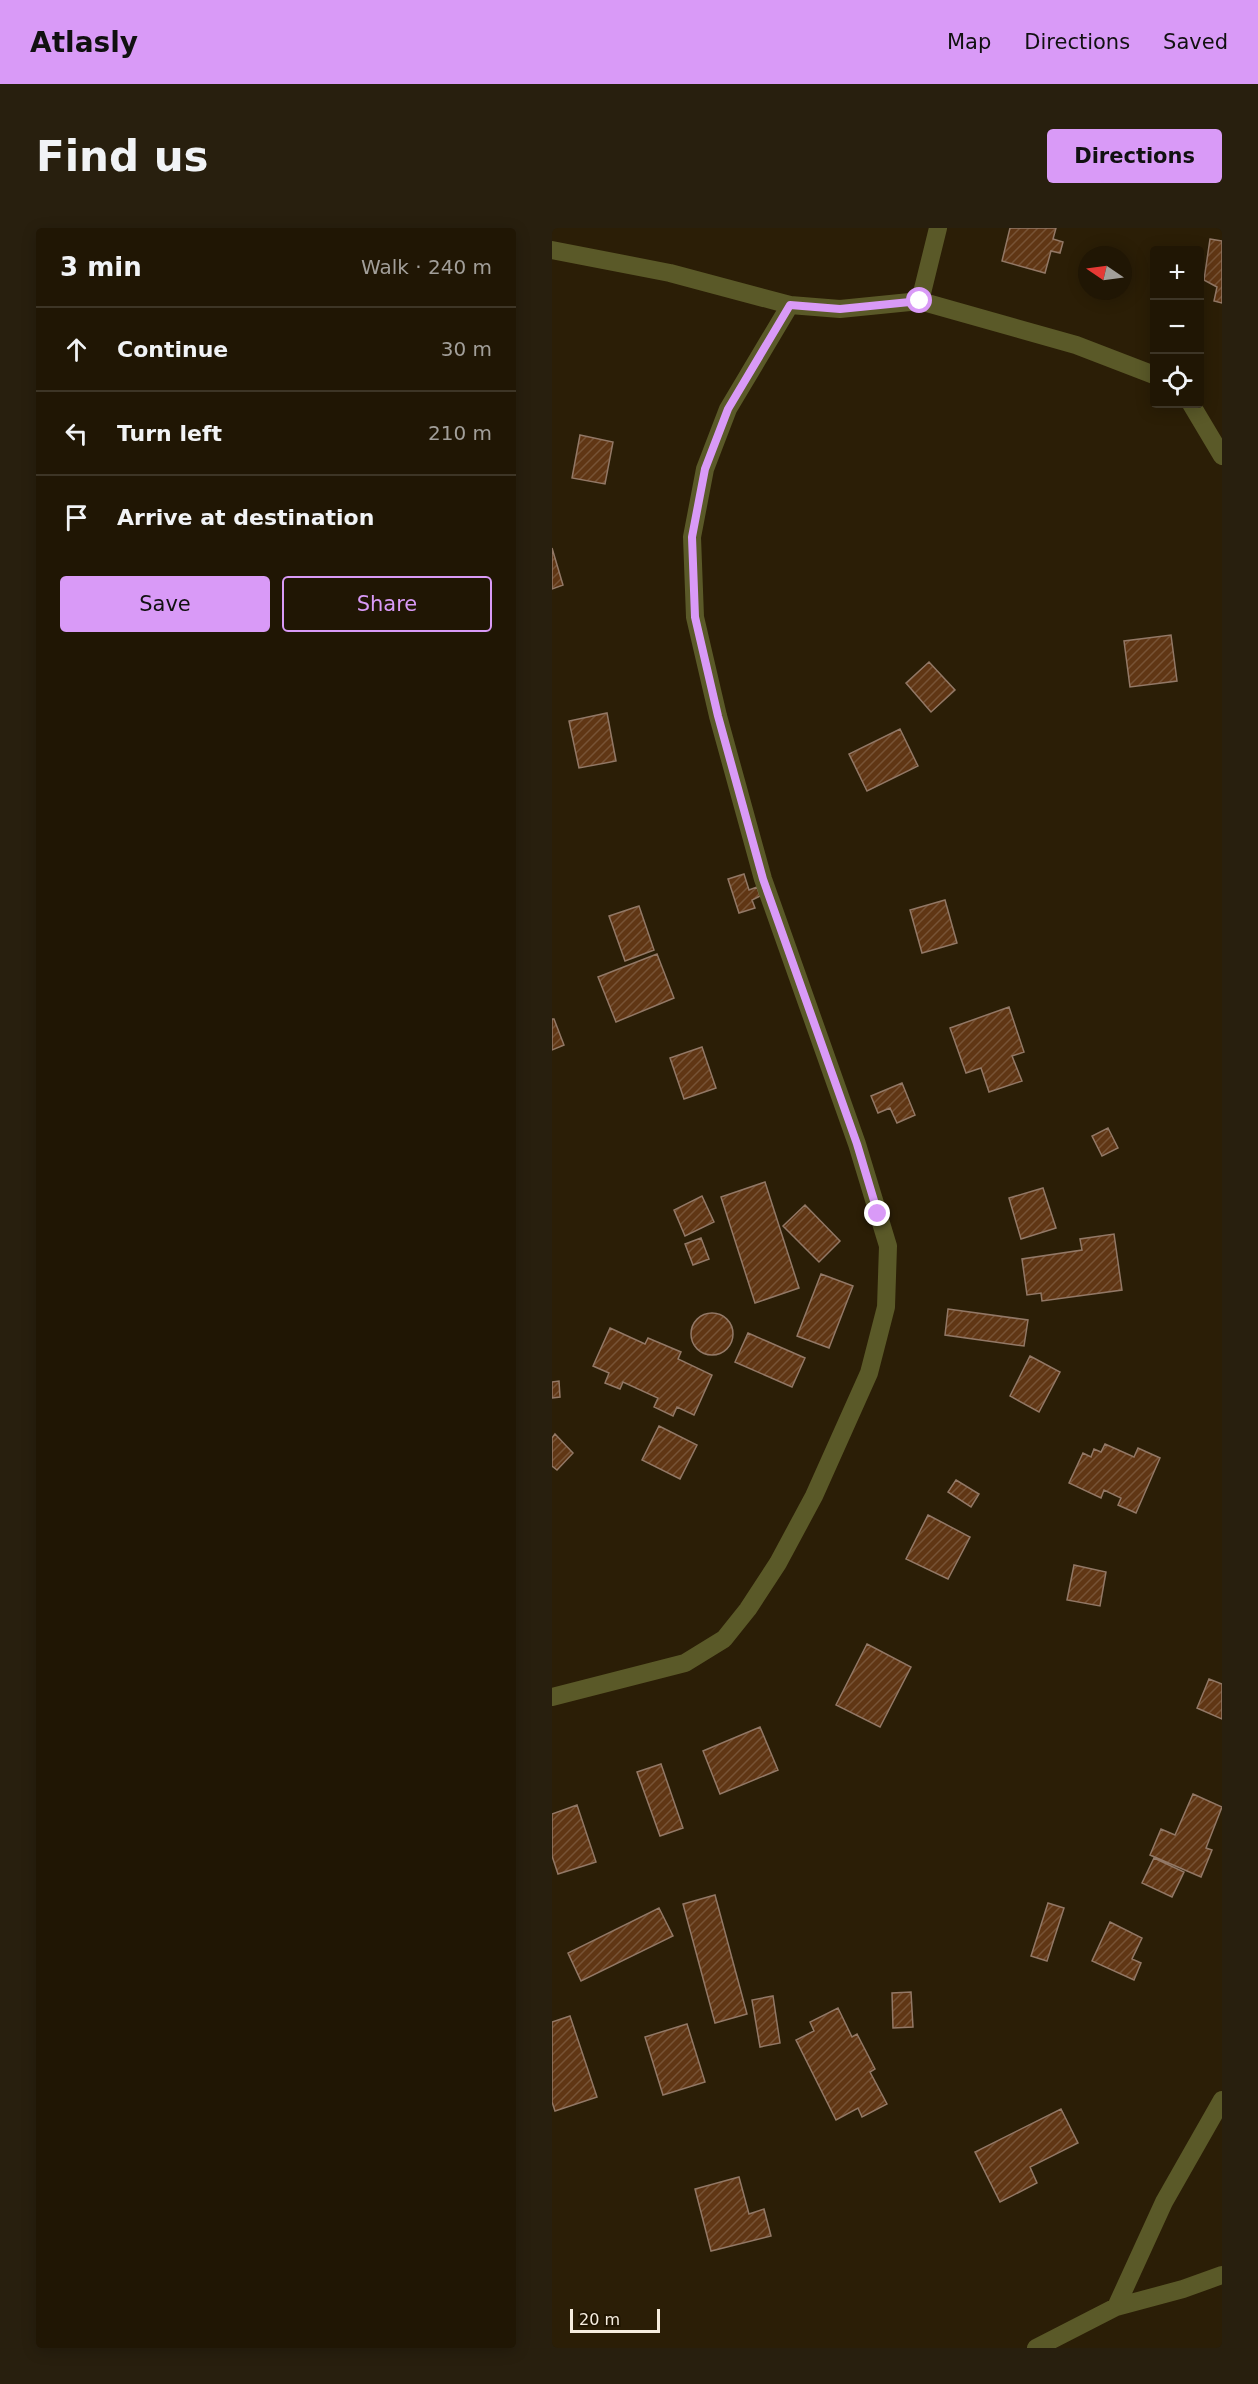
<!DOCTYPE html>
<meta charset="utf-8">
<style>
:root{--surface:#201604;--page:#281f0e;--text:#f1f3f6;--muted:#a29f9a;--line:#3d3526;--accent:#d99af7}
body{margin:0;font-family:"DejaVu Sans",sans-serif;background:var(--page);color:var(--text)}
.controls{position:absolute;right:18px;top:18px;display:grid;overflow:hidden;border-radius:6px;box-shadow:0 3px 15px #0003}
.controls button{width:54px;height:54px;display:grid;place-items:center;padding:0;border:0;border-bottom:2px solid var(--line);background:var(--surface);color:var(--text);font:30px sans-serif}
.compass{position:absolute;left:526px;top:18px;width:54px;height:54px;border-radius:50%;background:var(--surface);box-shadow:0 3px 15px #0003;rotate:283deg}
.scale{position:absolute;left:18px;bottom:15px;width:90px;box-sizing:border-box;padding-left:6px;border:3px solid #f6eddf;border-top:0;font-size:16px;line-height:21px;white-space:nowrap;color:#f6eddf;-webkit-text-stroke:4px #211500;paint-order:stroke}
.stop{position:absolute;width:18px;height:18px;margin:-14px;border:4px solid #d99af7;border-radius:50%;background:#fff}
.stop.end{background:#d99af7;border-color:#fff;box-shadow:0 2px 6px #0008}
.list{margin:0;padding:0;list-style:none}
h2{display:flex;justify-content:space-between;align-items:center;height:78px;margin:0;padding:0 24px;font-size:26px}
h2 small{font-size:20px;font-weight:400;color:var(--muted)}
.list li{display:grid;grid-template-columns:39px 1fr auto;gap:18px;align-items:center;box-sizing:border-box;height:84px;padding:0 24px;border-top:2px solid var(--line)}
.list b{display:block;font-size:22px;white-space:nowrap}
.list em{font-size:20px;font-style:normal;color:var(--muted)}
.actions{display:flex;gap:12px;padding:18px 24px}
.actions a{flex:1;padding:14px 0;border:2px solid var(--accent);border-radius:6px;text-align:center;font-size:21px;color:var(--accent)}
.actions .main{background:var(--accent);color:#111}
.icon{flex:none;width:33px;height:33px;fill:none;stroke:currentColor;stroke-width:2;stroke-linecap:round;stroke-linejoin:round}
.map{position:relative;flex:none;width:670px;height:2120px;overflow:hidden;border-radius:6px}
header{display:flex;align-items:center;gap:36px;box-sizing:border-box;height:84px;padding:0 30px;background:var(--accent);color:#111}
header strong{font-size:28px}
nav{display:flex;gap:33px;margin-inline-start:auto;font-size:21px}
.intro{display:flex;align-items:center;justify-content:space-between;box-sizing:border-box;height:144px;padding:0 36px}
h1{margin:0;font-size:42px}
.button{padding:15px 27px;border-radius:6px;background:var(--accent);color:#111;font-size:21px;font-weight:700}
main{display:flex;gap:36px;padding:0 36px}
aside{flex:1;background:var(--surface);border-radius:6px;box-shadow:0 3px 15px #0003}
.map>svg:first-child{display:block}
.building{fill:url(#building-hatch);stroke:#927866;stroke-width:1.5}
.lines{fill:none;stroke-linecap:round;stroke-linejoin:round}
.minor{stroke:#5a5928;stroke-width:18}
.route{stroke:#d99af7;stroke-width:8}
</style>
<header>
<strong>Atlasly</strong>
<nav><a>Map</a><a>Directions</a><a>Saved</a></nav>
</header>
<div class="intro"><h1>Find us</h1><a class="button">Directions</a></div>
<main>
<aside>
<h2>3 min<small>Walk · 240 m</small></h2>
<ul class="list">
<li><svg class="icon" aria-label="ahead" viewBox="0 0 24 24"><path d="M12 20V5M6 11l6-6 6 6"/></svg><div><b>Continue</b></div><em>30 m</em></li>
<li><svg class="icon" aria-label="left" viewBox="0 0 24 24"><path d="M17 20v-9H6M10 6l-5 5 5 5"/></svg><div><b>Turn left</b></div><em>210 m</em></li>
<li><svg class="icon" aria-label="arrive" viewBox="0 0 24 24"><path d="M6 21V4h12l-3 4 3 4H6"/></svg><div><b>Arrive at destination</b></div></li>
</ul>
<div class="actions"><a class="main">Save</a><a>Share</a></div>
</aside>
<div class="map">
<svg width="670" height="2120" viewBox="0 0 670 2120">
<defs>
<pattern id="building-hatch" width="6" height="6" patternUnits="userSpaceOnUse" patternTransform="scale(1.5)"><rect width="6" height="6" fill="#603614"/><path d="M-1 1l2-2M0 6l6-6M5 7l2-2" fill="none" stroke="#775336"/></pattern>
</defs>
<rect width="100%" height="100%" fill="#2b1e06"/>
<path class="building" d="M458 0H504L501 11 511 14 508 25 499 23 493 45 450 33Z
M658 11 670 13V75L662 73 665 59 652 52Z
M28 207 61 214 53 256 20 250Z
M0 320 11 357 0 361Z
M619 407 625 453 578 459 572 413Z
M377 434 403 462 379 484 354 455Z
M55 485 64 533 27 540 17 493Z
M348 501 366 538 315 563 297 526Z
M192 646 197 662 205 659 208 668 200 672 203 680 187 685 176 651Z
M393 672 405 715 370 725 358 682Z
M87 678 102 722 73 733 57 688Z
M105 726 122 770 64 794 46 749Z
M457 779 472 824 460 828 470 853 437 864 429 840 414 845 398 800Z
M0 791H2L12 817 0 822Z
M150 819 164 860 132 871 118 830Z
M350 855 363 887 345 895 338 880 326 885 319 868Z
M556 900 566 920 550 928 540 908Z
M213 954 247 1060 203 1075 169 969Z
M491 960 504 1000 469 1011 457 970Z
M150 968 162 994 133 1008 122 982Z
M253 977 288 1013 267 1034 231 998Z
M562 1006 570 1062 490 1073 489 1065 475 1067 470 1031 530 1022 528 1011Z
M149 1010 157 1031 141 1037 133 1016Z
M269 1046 301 1058 277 1120 245 1108Z
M396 1081 476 1092 472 1118 393 1107Z
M139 1106a21 21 0 1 1 42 0a21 21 0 1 1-42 0Z
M58 1100 93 1116 96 1110 129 1124 126 1131 160 1147 142 1187 125 1179 121 1188 102 1179 106 1170 71 1154 68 1161 53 1155 57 1145 41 1138Z
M196 1105 253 1130 240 1159 183 1134Z
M478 1128 508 1144 487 1184 458 1168Z
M7 1153 8 1169 0 1170V1154Z
M107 1198 145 1217 128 1251 90 1232Z
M3 1206 21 1225 5 1242 0 1238V1210Z
M553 1216 582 1229 586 1220 608 1230 584 1285 566 1277 569 1270 552 1262 549 1270 517 1255 531 1225 539 1229 542 1221 549 1224Z
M404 1252 427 1266 419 1279 396 1264Z
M376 1287 418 1309 396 1351 354 1331Z
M522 1337 554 1344 548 1378 515 1372Z
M315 1416 359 1439 328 1499 284 1477Z
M657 1451 670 1456V1491L645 1480Z
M208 1499 226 1542 168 1566 151 1523Z
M109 1536 131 1600 108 1608 85 1544Z
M641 1566 670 1579 654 1620 660 1622 649 1649 598 1627 609 1601 623 1607Z
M25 1577 44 1634 6 1646 0 1628V1586Z
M602 1630 632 1644 620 1669 590 1655Z
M163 1667 195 1786 163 1795 131 1676Z
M496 1675 512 1680 495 1733 479 1728Z
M107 1680 121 1708 29 1753 16 1725Z
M558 1694 590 1710 580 1731 589 1735 582 1752 540 1733Z
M359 1764 361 1799 341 1800 340 1765Z
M221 1768 228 1815 208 1819 200 1772Z
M286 1780 300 1809 305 1806 323 1841 318 1844 335 1876 310 1889 306 1880 284 1892 244 1812 262 1803 258 1794Z
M18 1788 45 1869 3 1883 0 1874V1794Z
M135 1796 153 1854 111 1867 93 1809Z
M509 1881 526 1915 478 1939 485 1955 448 1974 423 1924Z
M187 1949 197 1986 212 1981 219 2008 159 2023 143 1961Z"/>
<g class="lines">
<path class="minor" d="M0 22 118 45 238 77 288 81 368 73 386 0
M368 73 524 117 602 147
M639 176 670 228
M0 1469 133 1435 172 1411 196 1381 226 1335 262 1268 317 1145 334 1079 336 1018 305 916 211 651 166 488 143 389 140 309 153 241 176 181 238 77
M564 2079 612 1974 670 1872
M484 2120 564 2079 631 2061 670 2047"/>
</g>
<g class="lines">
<path class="route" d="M326 986 305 916 211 651 166 488 143 389 140 309 153 241 176 181 238 77 288 81 368 73"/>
</g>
</svg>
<div class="controls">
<button>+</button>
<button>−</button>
<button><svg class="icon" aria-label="locate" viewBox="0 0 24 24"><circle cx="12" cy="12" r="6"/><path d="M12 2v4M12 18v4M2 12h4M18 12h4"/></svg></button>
</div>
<svg class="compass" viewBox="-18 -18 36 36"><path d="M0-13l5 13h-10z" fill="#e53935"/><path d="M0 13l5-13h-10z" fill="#a29f9a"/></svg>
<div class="scale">20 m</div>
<div class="stop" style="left:368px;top:73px"></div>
<div class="stop end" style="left:326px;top:986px"></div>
</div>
</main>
